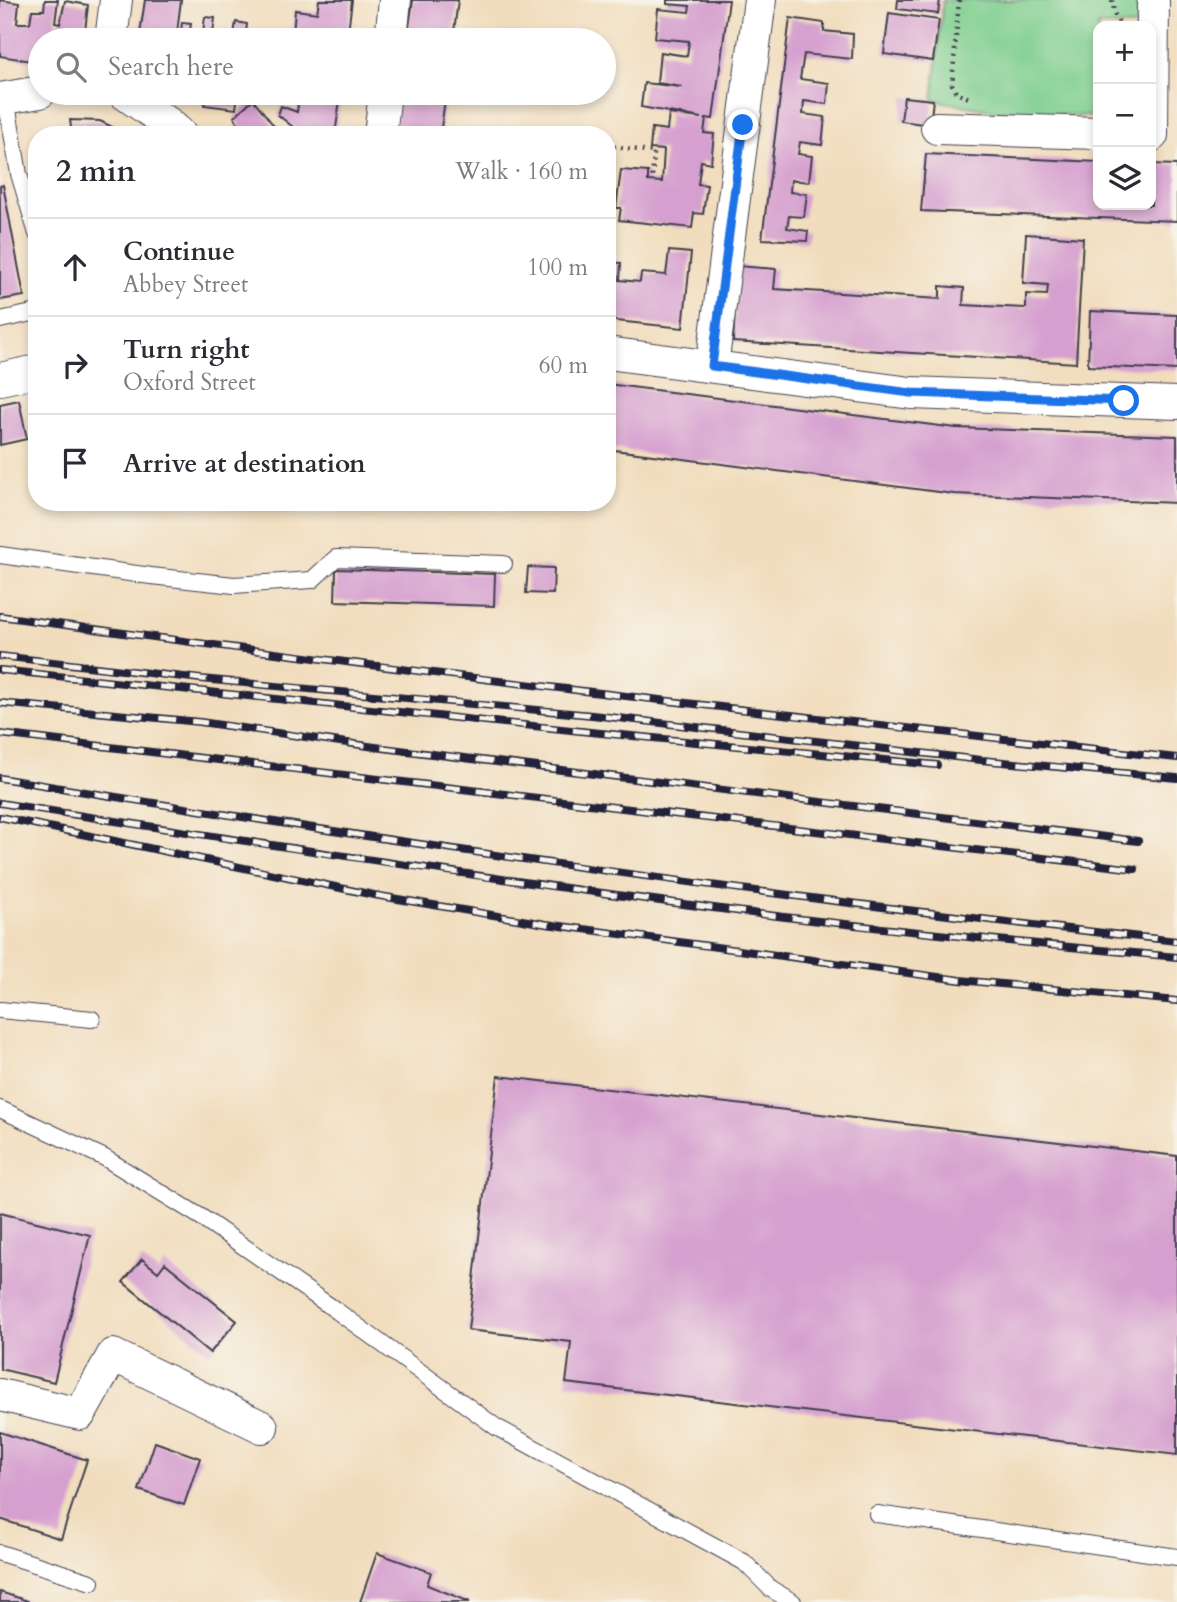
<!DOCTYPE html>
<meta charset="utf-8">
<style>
:root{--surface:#fff;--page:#f7f7f7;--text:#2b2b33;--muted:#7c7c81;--line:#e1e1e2}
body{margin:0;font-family:Cardo,serif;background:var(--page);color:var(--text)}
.controls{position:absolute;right:21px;top:21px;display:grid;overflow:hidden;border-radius:14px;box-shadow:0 4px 10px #0003}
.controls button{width:63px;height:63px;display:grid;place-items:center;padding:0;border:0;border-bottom:2px solid var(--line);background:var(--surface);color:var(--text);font:35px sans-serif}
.stop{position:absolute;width:21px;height:21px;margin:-16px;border:5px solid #1a73e8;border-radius:50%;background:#fff}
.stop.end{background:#1a73e8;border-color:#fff;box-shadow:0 2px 7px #0008}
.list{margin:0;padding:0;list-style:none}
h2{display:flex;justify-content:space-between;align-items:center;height:91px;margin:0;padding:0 28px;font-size:30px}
h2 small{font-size:23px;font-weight:400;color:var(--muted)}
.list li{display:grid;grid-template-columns:46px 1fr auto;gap:21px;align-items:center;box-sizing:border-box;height:98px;padding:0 28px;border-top:2px solid var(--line)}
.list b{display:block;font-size:26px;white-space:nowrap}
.list p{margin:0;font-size:23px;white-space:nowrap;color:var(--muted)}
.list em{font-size:23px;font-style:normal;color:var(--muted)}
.icon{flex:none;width:38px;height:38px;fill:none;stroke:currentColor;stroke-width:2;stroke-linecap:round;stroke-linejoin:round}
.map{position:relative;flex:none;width:1177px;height:1602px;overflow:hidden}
.search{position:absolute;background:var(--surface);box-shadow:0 4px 10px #0003;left:28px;top:28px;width:588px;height:77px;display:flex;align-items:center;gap:18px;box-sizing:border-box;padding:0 24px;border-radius:38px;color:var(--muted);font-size:26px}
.panel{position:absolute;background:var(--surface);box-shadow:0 4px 10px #0003;left:28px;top:126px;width:588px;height:385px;border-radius:28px}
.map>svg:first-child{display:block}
.green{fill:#7ccd8e;stroke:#4f7864;stroke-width:2}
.building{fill:#d59fcf}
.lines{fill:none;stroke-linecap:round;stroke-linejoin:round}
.service-casing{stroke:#413e4e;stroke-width:18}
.minor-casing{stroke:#413e4e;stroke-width:34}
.path{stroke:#413e4e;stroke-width:4.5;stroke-dasharray:2 5;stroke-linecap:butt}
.service{stroke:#fff;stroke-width:16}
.minor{stroke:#fff;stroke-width:32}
.rail-casing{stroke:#22223b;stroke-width:8}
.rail{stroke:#f7f3e8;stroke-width:5;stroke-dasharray:16;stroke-linecap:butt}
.route{stroke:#1a73e8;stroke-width:9}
</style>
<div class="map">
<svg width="1177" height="1602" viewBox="0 0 1177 1602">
<rect width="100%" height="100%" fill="#f7f3e8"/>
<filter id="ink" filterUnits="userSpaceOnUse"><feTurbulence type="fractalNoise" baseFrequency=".0143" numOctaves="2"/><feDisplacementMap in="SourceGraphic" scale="14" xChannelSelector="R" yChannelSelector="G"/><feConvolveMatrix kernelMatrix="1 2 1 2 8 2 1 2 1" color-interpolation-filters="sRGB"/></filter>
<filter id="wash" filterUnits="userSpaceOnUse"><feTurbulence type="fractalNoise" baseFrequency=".00686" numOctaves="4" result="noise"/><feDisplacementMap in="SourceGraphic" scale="28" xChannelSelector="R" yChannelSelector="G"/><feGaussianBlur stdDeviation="1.57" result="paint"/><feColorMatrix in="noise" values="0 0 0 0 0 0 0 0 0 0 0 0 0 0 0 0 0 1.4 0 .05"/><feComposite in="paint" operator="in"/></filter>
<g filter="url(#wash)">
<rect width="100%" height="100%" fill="#f1ddbd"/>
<path class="green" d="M943 0H1139L1138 26H1098V117L995 111 933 100Z"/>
<g id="blocks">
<path class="building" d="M0 0 19 3 17 23H30L32 10H44L45 0H58L55 23 60 24 65 1 88 5 84 40H40V61L38 62 0 56Z
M145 0H181L176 40H139Z
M319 0H352L347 40H313L314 36 293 34 295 10 317 13Z
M413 0H458L453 40H407Z
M667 0H729L713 119 706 118 704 133 714 134 711 163 701 161 698 184 707 185 703 214 694 213 692 228 619 220 621 208H616L621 170 648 172V181L662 182 664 150 650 149 652 128 667 130 669 114 702 118 641 107 644 83 682 87 657 83 660 52 687 56 689 41 655 38 658 9 689 12 690 6 667 4Z
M898 0H940L938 14 897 9Z
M889 13 939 20 933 61 884 54Z
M205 17 215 18 213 33 222 34V40H202Z
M790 18 824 23V31L853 34 852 59 804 54 800 79 829 83 827 104 804 101 803 114 825 117 822 145 800 142 798 154 812 156 809 182 791 180 790 192 807 194 804 217 789 216 787 228 808 231 807 241 762 239Z
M182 22 191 23 189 40H180Z
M236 22 247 24 245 40H233Z
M206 93H238L236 109 204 105Z
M296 93H341L335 135H303L278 115 281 106 297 112 299 95Z
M400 93H446L440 135H394Z
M904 97 933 100 930 125 901 121Z
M253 99 281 135H233L231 132 240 126 234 117Z
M70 120 100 121 129 135H72Z
M926 154 1098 162V205H1151V164L1177 165V221L921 211Z
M3 185 24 296 0 300V186Z
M1026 234 1083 238 1076 363 733 342 738 266 776 269 774 289 940 299V286L964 288 963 305 1026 308V294L1047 295 1048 285 1023 283Z
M669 251 691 253 683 328 607 320V262L621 263 620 280 640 282 641 273 666 275Z
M1090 311 1177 315V370L1088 366Z
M607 384 956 428 1177 436V503L954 494 607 449Z
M19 400 27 439 0 445V404Z
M528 567 554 568 553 594 526 593Z
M336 569 495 574 494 606 335 601Z
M498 1076 1177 1156V1455L566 1383 571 1342 468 1330Z
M0 1213 90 1235 54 1382 0 1369Z
M142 1259 158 1272 165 1263 237 1321 210 1353 123 1282Z
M0 1432 87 1460 61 1539 0 1519Z
M155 1442 200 1458 184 1505 139 1490Z
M377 1553 431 1572 427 1585 470 1602H360Z
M0 1592 28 1601V1602H0Z"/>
</g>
</g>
<g filter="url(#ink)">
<use href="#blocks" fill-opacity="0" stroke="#413e4e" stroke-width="2"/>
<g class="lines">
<defs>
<path id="service" d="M6 98 19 174 37 234
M0 320 37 312
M0 555 151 576 234 585 312 580 336 558 504 564
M0 1010 92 1019
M0 1109 105 1158 201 1217 337 1311 496 1427 744 1562 771 1589 793 1602
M877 1514 1177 1557
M0 1553 91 1582"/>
<path id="minor" d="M111 40 116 0
M391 40 395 0
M124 93 169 124 181 135
M0 99 40 92
M937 128 1098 133
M380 135 385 93
M1152 135 1153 0
M607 353 911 393 1177 403
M712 366 760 0
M0 379 37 371
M0 1395 80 1414 113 1355 262 1427"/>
</defs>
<use href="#service" class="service-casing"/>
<use href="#minor" class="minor-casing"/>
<path class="path" d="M959 0 952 84 956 93 969 98
M1112 0 1115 15 1121 26
M607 146 654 152 652 181"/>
<use href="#service" class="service"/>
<use href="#minor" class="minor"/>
<defs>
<path id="rail" d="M0 616C391 671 784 715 1177 758
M0 656 201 679 592 715 981 760 1177 778
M0 670 590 732 937 765
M0 703 200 722 375 747 1138 841
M0 734 1135 869
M0 778C391 843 783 899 1177 941
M0 803C248 842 495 880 744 912 888 930 1033 944 1177 957
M0 817 374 895 546 924 960 980 1177 1001"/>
</defs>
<use href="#rail" class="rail-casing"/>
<use href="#rail" class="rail"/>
</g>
</g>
<g class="lines" filter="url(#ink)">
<path class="route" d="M743 125 712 366 911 393 1124 401"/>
</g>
</svg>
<div class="controls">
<button>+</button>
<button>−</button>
<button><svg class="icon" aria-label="layers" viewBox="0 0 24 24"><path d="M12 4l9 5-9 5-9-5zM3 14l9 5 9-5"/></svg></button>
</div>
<div class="stop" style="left:1124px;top:401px"></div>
<div class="stop end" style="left:743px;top:125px"></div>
<div class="search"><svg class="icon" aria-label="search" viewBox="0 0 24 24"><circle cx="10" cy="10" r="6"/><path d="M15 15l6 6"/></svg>Search here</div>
<section class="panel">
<h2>2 min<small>Walk · 160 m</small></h2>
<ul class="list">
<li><svg class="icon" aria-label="ahead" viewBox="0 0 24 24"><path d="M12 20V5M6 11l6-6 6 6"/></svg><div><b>Continue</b><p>Abbey Street</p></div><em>100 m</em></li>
<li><svg class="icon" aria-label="right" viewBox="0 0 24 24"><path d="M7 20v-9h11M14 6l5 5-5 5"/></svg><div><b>Turn right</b><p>Oxford Street</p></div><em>60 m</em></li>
<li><svg class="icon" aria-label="arrive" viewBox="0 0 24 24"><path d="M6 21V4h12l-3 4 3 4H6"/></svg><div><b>Arrive at destination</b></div></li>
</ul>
</section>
</div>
